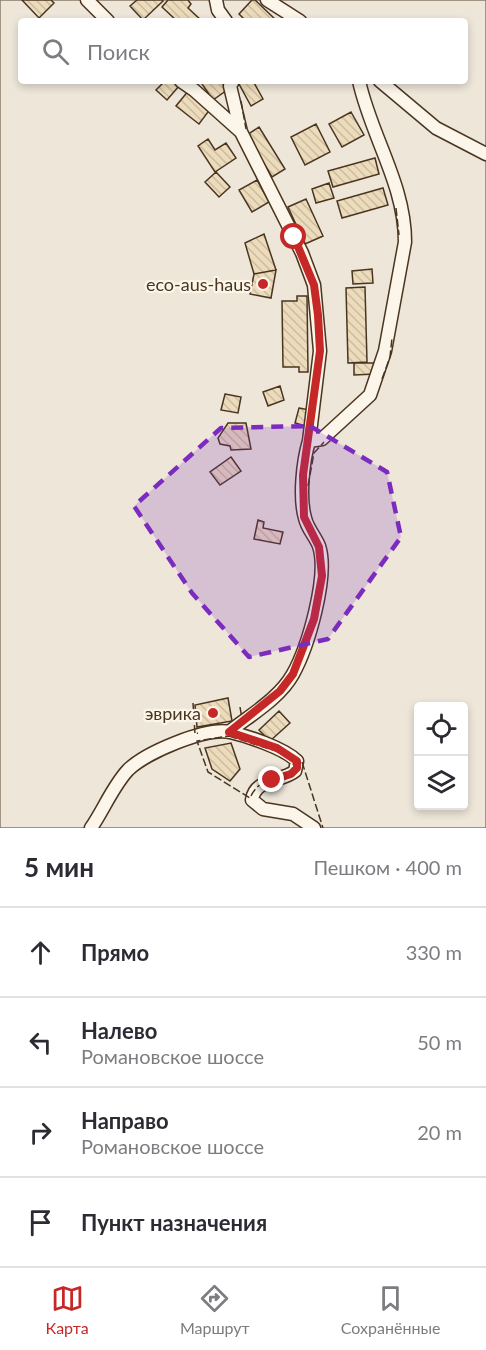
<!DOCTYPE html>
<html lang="ru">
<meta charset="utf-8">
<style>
:root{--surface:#fff;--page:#f7f7f7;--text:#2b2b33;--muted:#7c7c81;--line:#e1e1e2;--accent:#c62828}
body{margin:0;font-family:Lato,sans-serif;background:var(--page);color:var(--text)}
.controls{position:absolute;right:18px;bottom:18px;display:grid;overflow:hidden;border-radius:6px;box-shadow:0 3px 9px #0003}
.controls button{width:54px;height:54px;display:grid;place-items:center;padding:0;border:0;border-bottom:2px solid var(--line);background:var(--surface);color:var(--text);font:30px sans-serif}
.stop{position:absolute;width:18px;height:18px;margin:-14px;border:4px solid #c62828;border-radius:50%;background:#fff}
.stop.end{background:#c62828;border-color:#fff;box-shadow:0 2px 6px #0008}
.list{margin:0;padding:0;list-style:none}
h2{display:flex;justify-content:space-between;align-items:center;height:78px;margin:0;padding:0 24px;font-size:26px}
h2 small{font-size:20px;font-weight:400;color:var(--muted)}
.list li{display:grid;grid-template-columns:39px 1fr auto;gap:18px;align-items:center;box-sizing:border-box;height:90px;padding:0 24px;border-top:2px solid var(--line)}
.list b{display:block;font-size:22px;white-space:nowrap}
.list p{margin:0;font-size:20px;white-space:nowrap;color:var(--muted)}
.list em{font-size:20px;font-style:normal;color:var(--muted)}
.icon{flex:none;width:33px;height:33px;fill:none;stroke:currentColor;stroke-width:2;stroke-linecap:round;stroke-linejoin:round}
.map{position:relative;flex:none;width:486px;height:828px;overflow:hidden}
.search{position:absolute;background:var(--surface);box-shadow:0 3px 9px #0003;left:18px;right:18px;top:18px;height:66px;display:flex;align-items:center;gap:15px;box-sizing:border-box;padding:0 21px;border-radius:6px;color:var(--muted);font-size:22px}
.sheet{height:438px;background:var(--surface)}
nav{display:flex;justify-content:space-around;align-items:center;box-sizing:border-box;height:84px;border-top:2px solid var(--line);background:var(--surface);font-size:16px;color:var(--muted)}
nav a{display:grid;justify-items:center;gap:3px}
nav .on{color:var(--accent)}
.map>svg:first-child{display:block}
.green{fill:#ede6d9;stroke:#887966;stroke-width:1.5;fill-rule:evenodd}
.building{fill:url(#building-back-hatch);stroke:#4a3520;stroke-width:1.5}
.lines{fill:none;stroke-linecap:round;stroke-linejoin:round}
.minor-casing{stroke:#4a3520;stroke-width:15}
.minor{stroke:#fbf6e9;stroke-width:12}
.fence{stroke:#4a3520;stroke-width:1.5;stroke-dasharray:8 3;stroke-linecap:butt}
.route{stroke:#c62828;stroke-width:8}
.marked{fill:#7b2cbf;fill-opacity:0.2;stroke:#7b2cbf;stroke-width:4.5;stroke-dasharray:12 8;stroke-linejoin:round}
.poi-dot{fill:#c62828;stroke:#fbf6e9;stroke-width:2}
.labels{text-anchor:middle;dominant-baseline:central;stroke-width:4.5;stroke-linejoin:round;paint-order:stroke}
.poi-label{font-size:18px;fill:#4a3520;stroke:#fbf6e9;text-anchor:end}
</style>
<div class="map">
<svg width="486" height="828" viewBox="0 0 486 828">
<defs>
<pattern id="building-back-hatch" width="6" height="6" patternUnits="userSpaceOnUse" patternTransform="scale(1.5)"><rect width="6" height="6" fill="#ecdcbc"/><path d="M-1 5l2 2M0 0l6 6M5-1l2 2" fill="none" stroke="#ccbda1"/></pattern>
</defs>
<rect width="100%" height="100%" fill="#fbf6e9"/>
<path class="green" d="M0 0H486V828H0ZM21 21H465V81H21ZM418 706H464V806H418Z"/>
<path class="building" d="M22 0H51L54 3 39 18Z
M137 0H162L163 1 143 20 130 6Z
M168 0H188L191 4 188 8 202 21H177L162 7Z
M252 0H255L277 21H246L239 14Z
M165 81H174L179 86 167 100 156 90Z
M206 81H221L227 90 213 100 202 84Z
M245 81H253L263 99 251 106 239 84Z
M189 90 211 108 199 124 176 106Z
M351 112 364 135 342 147 329 124Z
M316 124 330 152 305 165 291 137Z
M259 127 285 169 272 177 247 135Z
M208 139 215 150 226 143 236 158 215 172 198 146Z
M375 158 379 174 333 187 328 171Z
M216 172 230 187 219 197 205 182Z
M257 180 269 202 252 212 239 190Z
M329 183 334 198 316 203 312 189Z
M383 188 388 205 342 218 337 201Z
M306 199 323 236 305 244 288 207Z
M264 234 276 270 254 274 245 243Z
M372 269 373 283 353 284 352 271Z
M276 270 271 298 250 294 254 274Z
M365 287 367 362 348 363 346 288Z
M297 296H307L308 372H299V367H283L282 301H297Z
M354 363H375V374L354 375Z
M280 386 284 400 268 406 263 392Z
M225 394 241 397 238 413 221 410Z
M299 408 310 410 306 426 295 423Z
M228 423H246L251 449 231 450 230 446 220 444 218 438Z
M231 457 241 471 220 485 210 472Z
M258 520 264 522 263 528 283 532 280 544 254 539Z
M228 698 232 721 197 727 195 705Z
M279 711 290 723 270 741 259 730Z
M231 743 240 769 230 781 212 769 205 748Z"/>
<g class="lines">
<defs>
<path id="minor" d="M87 0 108 21
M216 0 218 10 226 21
M267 0 300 21
M181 81 194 90 241 132
M233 81 230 86 241 132 302 253 314 285 320 351 309 441
M380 81 436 128 486 154
M229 732C250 715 279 699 293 674 308 647 329 576 319 546 315 536 307 528 305 518 299 497 303 461 309 441L322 439 370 395 385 351 405 242C405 184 371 136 359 81
M91 828C104 809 113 786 128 770 145 753 205 727 230 732 247 736 284 748 297 761L295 771C282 782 255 778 252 800L263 809 293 814 314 828"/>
</defs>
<use href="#minor" class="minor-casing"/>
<use href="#minor" class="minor"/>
<path class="fence" d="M241 101 246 129
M396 208 399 235
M382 379 390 357 392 338
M308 486 314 453 324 442
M193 703 195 734 198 733
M240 707 242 719
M229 736 276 751 294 761 292 770C276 778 258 779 250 798L208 772 197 741Z
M302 762 323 828"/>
</g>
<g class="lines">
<path class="route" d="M272 780 291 774 297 768V761L277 748 229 732 280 691 293 674 314 619 322 576 319 547 304 517 303 475 320 351 318 315 314 285 294 237"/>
</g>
<path class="marked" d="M310 426 387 472 401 537 328 639 249 657 192 593 134 506 221 428Z"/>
<g class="poi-dot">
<circle cx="263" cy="284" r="6"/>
<circle cx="213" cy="713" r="6"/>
</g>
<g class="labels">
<g class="poi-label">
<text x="251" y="284">eco-aus-haus</text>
<text x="201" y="713">эврика</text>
</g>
</g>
</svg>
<div class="controls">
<button><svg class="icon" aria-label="locate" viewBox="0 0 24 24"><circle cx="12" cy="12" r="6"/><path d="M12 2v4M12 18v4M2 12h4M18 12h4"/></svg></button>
<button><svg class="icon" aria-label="layers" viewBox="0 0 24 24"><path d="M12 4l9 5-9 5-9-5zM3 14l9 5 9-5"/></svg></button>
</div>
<div class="stop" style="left:294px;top:237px"></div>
<div class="stop end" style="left:272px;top:780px"></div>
<div class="search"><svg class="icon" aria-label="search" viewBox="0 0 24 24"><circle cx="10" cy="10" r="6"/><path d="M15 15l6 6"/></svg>Поиск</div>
</div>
<section class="sheet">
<h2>5 мин<small>Пешком · 400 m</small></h2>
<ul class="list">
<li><svg class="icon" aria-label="ahead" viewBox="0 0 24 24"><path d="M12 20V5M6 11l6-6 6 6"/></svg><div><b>Прямо</b></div><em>330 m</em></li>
<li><svg class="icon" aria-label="left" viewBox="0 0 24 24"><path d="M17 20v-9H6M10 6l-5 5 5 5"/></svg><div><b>Налево</b><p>Романовское шоссе</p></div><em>50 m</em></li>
<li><svg class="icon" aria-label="right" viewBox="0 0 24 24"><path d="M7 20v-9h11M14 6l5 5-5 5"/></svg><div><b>Направо</b><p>Романовское шоссе</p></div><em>20 m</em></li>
<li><svg class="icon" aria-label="arrive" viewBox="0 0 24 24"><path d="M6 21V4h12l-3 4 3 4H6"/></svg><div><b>Пункт назначения</b></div></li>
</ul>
</section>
<nav>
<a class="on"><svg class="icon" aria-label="map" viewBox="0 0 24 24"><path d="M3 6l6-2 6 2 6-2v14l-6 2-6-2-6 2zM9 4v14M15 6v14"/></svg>Карта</a>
<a><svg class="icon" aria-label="directions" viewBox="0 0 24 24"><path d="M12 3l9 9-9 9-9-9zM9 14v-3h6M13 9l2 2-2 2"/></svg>Маршрут</a>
<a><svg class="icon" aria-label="saved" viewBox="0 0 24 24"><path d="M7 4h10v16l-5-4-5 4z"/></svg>Сохранённые</a>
</nav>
